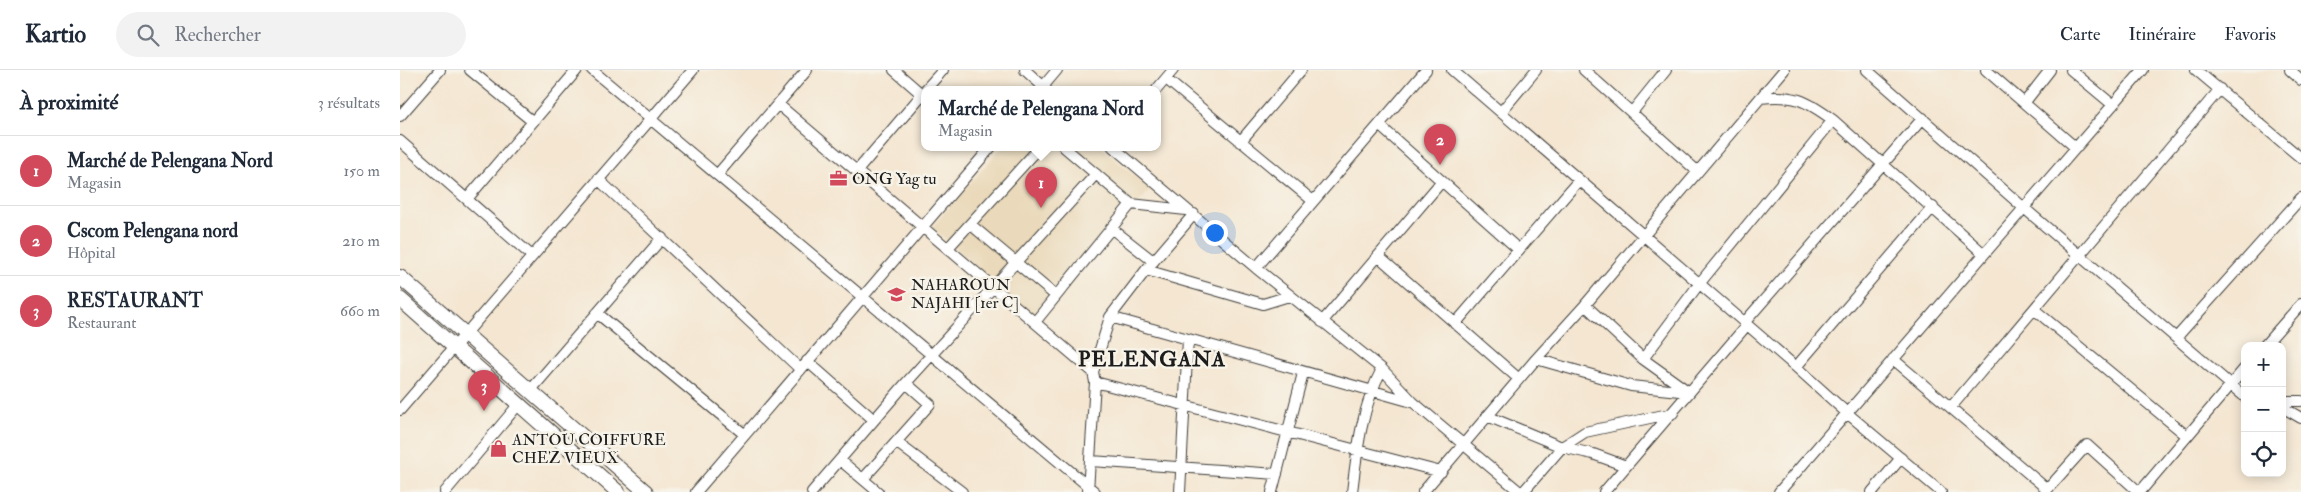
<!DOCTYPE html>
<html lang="fr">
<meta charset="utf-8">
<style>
:root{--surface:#fff;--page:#f2f2f3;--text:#1f2937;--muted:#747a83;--line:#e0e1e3;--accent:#d1495b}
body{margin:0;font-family:"IM FELL Double Pica",serif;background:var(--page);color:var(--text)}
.controls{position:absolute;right:15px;bottom:15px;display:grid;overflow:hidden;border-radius:10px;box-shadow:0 2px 12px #0003}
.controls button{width:45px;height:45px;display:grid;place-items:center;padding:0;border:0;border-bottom:1px solid var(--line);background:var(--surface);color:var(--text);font:25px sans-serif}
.you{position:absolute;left:814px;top:162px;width:18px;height:18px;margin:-12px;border:4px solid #fff;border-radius:50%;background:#1a73e8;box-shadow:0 0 0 8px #1a73e833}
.badge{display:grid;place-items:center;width:32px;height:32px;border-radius:50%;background:var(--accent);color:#fff;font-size:16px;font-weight:700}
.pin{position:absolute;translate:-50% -41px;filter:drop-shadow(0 1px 2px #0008)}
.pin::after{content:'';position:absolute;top:26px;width:18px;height:15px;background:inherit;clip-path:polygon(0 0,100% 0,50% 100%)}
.popup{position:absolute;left:521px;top:16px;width:240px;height:65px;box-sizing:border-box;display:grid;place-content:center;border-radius:10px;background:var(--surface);filter:drop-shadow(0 1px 4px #0005);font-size:16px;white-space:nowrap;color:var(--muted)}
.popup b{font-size:19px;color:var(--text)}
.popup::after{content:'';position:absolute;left:50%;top:100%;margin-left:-10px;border:10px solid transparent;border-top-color:var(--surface)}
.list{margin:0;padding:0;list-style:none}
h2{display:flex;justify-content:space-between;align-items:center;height:65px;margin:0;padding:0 20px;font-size:21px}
h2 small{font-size:16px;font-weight:400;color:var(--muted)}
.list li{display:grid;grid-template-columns:32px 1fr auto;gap:15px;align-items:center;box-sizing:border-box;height:70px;padding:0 20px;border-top:1px solid var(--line)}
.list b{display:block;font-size:19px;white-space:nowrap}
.list p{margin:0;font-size:16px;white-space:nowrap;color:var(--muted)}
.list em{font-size:16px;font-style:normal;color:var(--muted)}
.icon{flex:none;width:28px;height:28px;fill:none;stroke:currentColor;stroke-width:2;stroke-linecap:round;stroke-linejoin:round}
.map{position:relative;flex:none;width:1901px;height:422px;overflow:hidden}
header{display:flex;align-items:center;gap:30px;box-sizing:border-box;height:70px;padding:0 25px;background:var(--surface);border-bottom:1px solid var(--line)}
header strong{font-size:24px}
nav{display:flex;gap:28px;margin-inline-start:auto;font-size:18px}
.search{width:350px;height:45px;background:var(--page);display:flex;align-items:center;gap:12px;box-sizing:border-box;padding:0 18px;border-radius:28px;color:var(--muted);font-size:19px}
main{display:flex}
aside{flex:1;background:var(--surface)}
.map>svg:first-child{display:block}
.built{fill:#ead9ba}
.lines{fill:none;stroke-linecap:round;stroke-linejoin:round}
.minor-casing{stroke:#3c3a37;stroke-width:12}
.highway-casing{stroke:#3c3a37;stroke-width:16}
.minor{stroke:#fff;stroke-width:10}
.highway{stroke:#fff;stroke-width:14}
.labels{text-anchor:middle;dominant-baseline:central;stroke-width:5;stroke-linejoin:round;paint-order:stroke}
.poi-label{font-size:16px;fill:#1c1c1c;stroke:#f7f3e8;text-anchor:start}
.district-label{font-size:21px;font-weight:bold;letter-spacing:1px;fill:#1c1c1c;stroke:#f7f3e8}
</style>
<header>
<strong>Kartio</strong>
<div class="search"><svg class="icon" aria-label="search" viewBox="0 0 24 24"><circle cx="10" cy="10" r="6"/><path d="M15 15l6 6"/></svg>Rechercher</div>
<nav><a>Carte</a><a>Itinéraire</a><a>Favoris</a></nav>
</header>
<main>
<aside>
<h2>À proximité<small>3 résultats</small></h2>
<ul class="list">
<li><span class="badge">1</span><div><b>Marché de Pelengana Nord</b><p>Magasin</p></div><em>150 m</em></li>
<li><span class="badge">2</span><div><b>Cscom Pelengana nord</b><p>Hôpital</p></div><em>210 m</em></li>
<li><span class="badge">3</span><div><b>RESTAURANT</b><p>Restaurant</p></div><em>660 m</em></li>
</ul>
</aside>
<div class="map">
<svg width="1901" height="422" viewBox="0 0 1901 422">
<rect width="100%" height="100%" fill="#f7f3e8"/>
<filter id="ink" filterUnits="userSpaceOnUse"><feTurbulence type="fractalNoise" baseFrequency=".02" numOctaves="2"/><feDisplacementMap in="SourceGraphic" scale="10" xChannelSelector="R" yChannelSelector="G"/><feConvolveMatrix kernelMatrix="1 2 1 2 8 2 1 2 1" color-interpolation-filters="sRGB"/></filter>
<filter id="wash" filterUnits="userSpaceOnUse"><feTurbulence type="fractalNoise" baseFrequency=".0096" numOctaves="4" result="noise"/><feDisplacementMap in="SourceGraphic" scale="20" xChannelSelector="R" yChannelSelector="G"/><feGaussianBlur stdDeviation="1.12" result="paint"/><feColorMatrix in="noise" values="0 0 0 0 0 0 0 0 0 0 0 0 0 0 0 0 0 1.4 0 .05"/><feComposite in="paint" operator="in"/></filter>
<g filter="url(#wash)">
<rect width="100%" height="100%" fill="#f4e6d1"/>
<path class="built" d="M602 77H701L750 120 635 249 532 157Z"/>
</g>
<g filter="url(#ink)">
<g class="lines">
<defs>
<path id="minor" d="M70 0 132 51
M192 0 695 422
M494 0 525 27
M625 0 646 19
M1052 0 1396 297 1447 343 1541 422
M1184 0 1297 101
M1467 0 1624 138 1845 327
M1586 0 1676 78
M1671 0 1713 35
M1796 0 1901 88
M1890 0 1901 10
M766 9 913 131
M526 19 543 0
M641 19 657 0
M757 19 773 0
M1360 28C1394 24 1406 30 1433 50L1584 184
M1625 32 1650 0
M379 35 693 302
M1233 41 1266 0
M1101 42 1136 0
M0 46 40 0
M979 55 1119 180
M0 71 132 186
M840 72 901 0
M664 77 731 134 786 140
M713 77 856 198 982 299 1013 332 1120 422
M457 101 525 21
M317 105 407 0
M198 109 400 299
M67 129 177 0
M570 154 656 226
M711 158 753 191
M548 178 640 77
M978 186 1119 309
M856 198 1026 0
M746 200 863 234 889 226
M1185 235 1243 289 1289 322
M1635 240 1787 366
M197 243 344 364
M710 247 1012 332
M635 252 731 134
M922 252 1042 111
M1344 253 1523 48
M1055 254 1179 110
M1776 268 1901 128
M1864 276 1901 234
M1136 289 1231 316 1289 322
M1243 289 1299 214 1433 50
M1493 289 1647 419
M407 291 474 350
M1396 297 1533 137
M695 312 1041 402
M130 321 262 168
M1882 331H1901
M1552 336 1820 19
M1882 337 1901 348
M0 340 293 0
M1087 346 1162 377 1193 384 1226 396
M496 372 562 422
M440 390 478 422
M691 391 877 404
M463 409 530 334 506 313
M688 421 695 312 693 302 710 247 746 200 794 144
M45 422 118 335
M296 422 591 77
M412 422 506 313 696 104
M780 422 788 269
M872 422 903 303
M952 422C957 380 962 336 982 299
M1023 422 1136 289 1185 235 1384 0
M1123 422 1162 377 1185 362 1273 343
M1204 422 1347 255
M1379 422 1743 0
M1472 422 1501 388
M1645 422 1687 375 1739 422
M1740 422 1845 298"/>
<path id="highway" d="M0 207 246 422
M0 229 218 422"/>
</defs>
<use href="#minor" class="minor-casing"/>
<use href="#highway" class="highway-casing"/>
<use href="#minor" class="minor"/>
<use href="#highway" class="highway"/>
</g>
</g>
<defs>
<symbol id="office-bare" viewBox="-9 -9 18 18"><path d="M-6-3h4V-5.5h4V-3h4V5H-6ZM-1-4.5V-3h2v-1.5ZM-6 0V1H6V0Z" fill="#d1495b" stroke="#f7f3e8" stroke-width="2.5" paint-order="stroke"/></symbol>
<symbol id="school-bare" viewBox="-9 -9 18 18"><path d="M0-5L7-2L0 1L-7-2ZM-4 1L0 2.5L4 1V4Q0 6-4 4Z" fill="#d1495b" stroke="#f7f3e8" stroke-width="2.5" paint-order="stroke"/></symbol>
<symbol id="shop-bare" viewBox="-9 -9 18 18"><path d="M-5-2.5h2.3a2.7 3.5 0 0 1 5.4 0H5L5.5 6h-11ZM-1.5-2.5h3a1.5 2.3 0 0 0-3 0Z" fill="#d1495b" stroke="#f7f3e8" stroke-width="2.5" paint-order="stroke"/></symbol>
</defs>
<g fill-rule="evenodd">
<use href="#office-bare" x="426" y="96" width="25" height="25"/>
<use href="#school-bare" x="484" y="212" width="25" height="25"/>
<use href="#shop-bare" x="86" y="366" width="25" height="25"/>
</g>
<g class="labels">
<g class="poi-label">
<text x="452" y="109">ONG Yag tu</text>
<text x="511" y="215">NAHAROUN<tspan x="511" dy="18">NAJAHI [1er C]</tspan></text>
<text x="112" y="370">ANTOU COIFFURE<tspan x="112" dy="18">CHEZ VIEUX</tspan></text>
</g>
<g class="district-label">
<text x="752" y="289">PELENGANA</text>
</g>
</g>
</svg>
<div class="controls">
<button>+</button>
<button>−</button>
<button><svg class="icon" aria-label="locate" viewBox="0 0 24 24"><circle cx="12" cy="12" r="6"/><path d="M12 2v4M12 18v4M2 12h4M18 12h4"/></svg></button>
</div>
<div class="you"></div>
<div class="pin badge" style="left:641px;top:138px">1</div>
<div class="popup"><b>Marché de Pelengana Nord</b>Magasin</div>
<div class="pin badge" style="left:1040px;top:95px">2</div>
<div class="pin badge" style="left:84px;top:341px">3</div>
</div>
</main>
